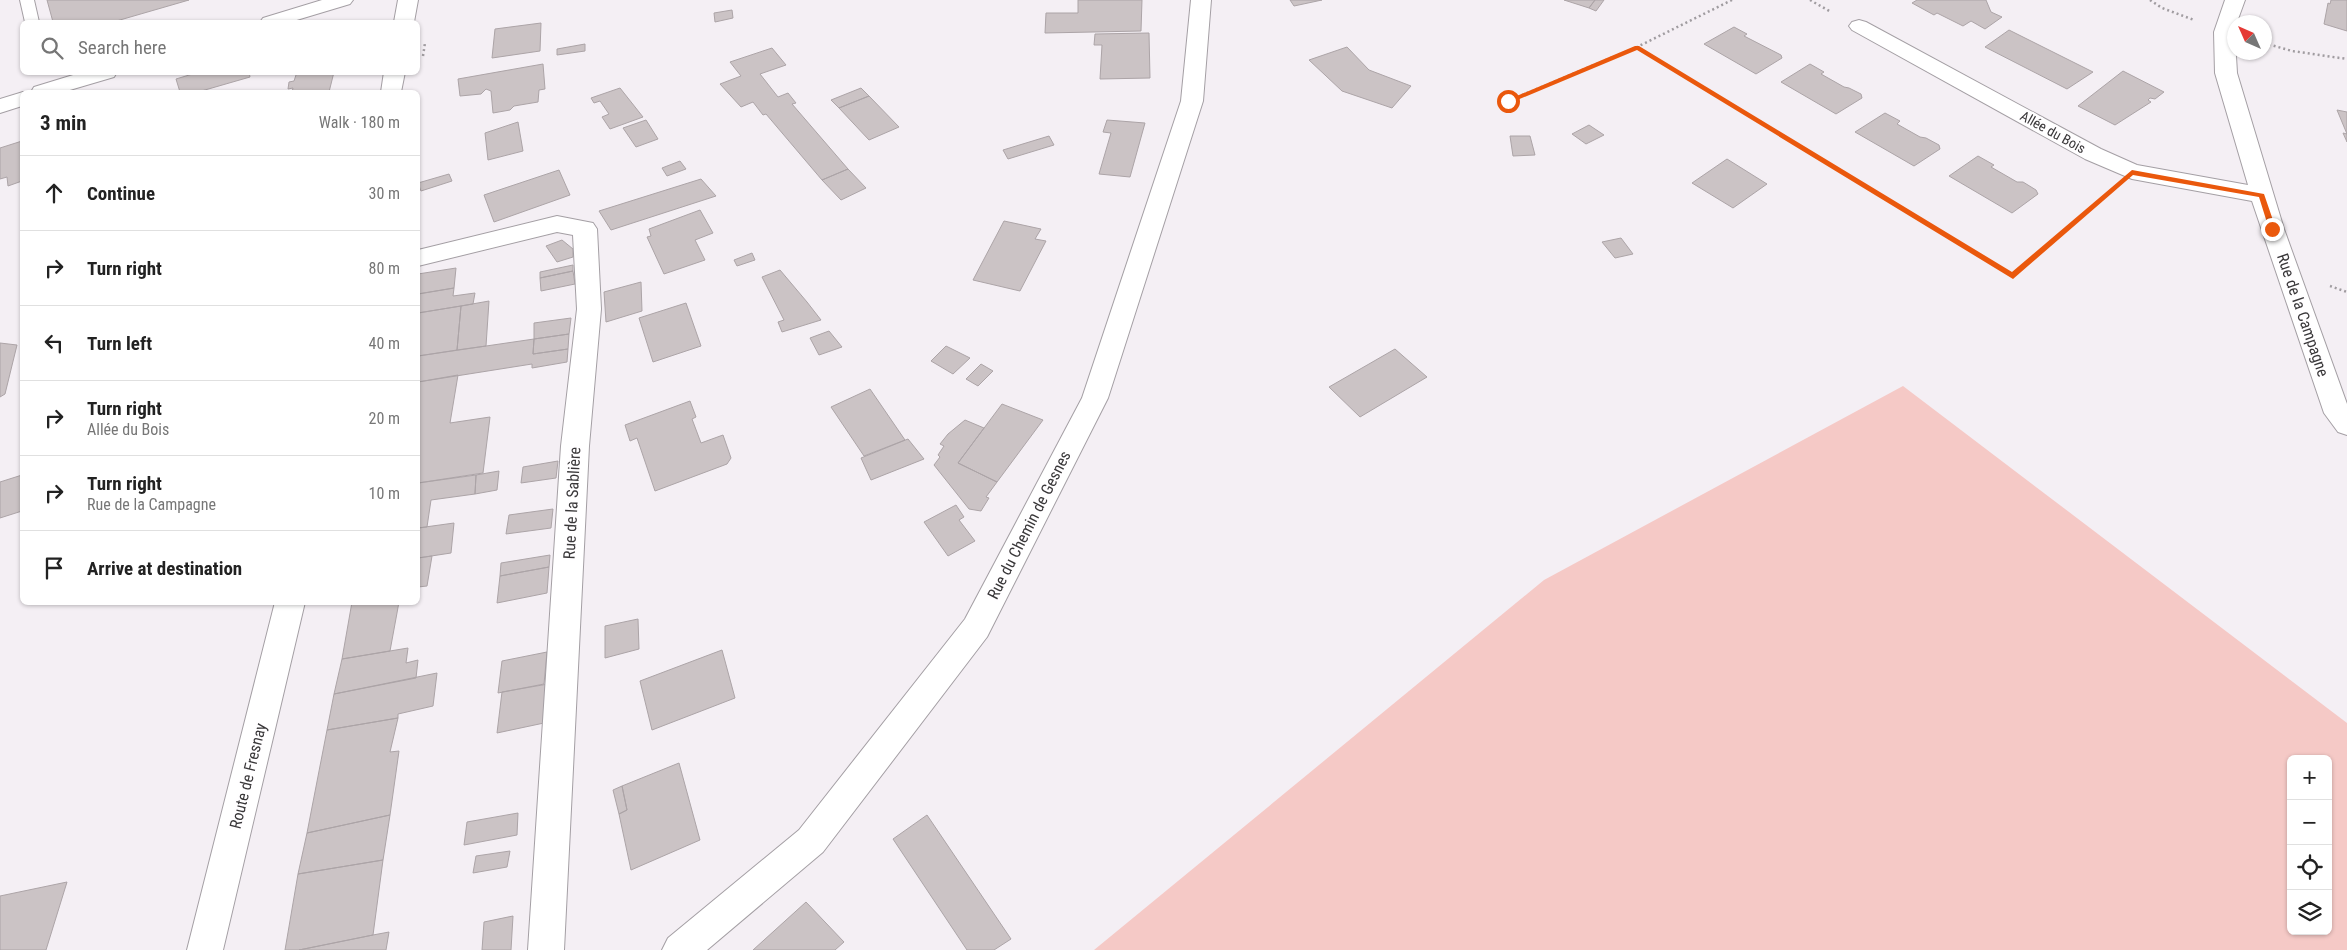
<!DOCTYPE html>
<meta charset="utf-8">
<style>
:root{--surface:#fff;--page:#f2f2f2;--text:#222;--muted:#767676;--line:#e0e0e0}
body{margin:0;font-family:"Roboto Condensed",sans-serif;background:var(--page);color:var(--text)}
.controls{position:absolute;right:15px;bottom:15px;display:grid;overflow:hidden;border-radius:8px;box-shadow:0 1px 4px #0004}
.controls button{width:45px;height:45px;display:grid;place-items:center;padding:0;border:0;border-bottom:1px solid var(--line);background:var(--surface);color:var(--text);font:25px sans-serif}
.compass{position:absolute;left:2227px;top:15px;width:45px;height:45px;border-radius:50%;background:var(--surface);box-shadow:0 1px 4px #0004;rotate:315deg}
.stop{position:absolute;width:15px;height:15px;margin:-11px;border:4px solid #ea580c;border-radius:50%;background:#fff}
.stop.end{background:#ea580c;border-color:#fff;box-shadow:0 1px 5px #0008}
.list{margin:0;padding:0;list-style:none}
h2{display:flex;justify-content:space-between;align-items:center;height:65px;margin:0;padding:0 20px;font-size:21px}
h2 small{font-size:16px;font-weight:400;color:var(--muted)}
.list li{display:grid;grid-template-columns:32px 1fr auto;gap:15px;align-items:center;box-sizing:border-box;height:75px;padding:0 20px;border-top:1px solid var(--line)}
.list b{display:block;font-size:19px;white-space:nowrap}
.list p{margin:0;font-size:16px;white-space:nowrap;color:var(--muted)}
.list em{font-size:16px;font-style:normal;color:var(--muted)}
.icon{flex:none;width:28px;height:28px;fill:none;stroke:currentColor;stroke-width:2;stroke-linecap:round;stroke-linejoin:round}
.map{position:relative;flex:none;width:2347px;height:950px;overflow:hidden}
.search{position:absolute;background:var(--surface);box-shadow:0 1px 4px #0004;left:20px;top:20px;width:400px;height:55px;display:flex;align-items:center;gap:12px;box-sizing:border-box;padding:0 18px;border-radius:8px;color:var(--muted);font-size:19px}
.panel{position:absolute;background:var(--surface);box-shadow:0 1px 4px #0004;left:20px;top:90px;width:400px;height:515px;border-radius:8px}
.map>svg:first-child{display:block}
.green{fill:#f5c9c6;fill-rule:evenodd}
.building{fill:#cbc3c5;stroke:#aca4a7}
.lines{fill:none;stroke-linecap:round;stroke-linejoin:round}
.service-casing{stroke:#a49fa4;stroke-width:2}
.minor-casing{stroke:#a49fa4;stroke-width:2}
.tertiary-casing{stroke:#a49fa4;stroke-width:2}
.path{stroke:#a09ca0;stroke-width:2.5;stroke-dasharray:2 3;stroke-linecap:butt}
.service{fill:#fff;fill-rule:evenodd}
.minor{fill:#fff;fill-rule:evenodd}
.tertiary{fill:#fff;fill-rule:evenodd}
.route{fill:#ea580c}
.labels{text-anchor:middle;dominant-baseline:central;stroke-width:4.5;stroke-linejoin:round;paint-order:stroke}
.far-street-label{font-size:14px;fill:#393739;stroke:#fffeff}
.street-label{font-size:16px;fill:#393739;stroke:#fffeff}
</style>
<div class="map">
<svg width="2347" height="950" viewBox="0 0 2347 950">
<rect width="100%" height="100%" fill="#f4eff4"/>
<path class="green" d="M1903 386 2347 723V950H1094L1544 580ZM2291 759H2328V931H2291Z"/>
<path class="building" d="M47 0H189L113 22H53Z
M1078 0H1142L1141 31 1045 33 1046 13H1078Z
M1290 0H1322L1294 6Z
M1564 0H1595L1589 8Z
M1595 0H1604L1596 11 1589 8Z
M1917 0H1986L1991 12 2002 17 1985 29 1971 21 1963 26 1937 13 1934 15 1912 3Z
M2331 0H2347V31L2324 24 2328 3 2330 4Z
M732 10 733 18 715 22 714 13Z
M541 23 540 51 492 58 495 29Z
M1734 27 1747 34 1744 36 1781 55 1782 58 1756 74 1704 44Z
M2009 30 2093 72 2067 89 1985 47Z
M1149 33 1150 78 1100 79 1102 45H1094L1095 34Z
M585 44V51L557 55V49Z
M1347 47 1369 70 1411 86 1392 108 1342 91 1309 60Z
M772 48 786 65 760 74 778 97 788 93 796 103 792 104 848 169 822 180 766 114 763 115 753 102 741 107 720 84 741 76 730 62Z
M543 64 545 89 539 90 538 102 514 106 510 110 493 113 491 91 486 89 481 94 460 96 458 79Z
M1810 64 1824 72 1821 74 1844 87 1849 88 1861 94 1862 98 1836 114 1781 82Z
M2123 71 2164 92 2155 99 2150 98 2148 100 2151 102 2115 125 2078 106Z
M199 72H249L250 77 198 92H180L176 79Z
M297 72H334L329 92H292L293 88 288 89 289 82 294 81Z
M620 88 643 117 610 129 602 117 609 114 600 101 594 103 591 98Z
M861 88 869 96 839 108 831 100Z
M869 96 899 127 869 140 839 108Z
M2337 110 2347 112V142L2343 133 2347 134Z
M1885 113 1900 121 1897 124 1920 137 1926 138 1939 145 1940 149 1914 166 1855 132Z
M646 120 658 139 636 147 623 128Z
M1107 120 1145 123 1130 177 1099 174 1111 133 1103 132Z
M518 122 523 151 488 160 485 133Z
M1589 125 1604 135 1586 144 1572 134Z
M1049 136 1054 145 1008 159 1003 150Z
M1510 136H1530L1535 155 1513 156Z
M22 141V181L8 186 7 177 0 179V148Z
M1978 156 1994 165 1991 167 2017 182H2023L2036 190 2038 194 2012 213 1949 176Z
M1727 159 1767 184 1733 208 1692 183Z
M680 161 686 169 667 176 662 168Z
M848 169 866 188 841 200 822 180Z
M559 170 570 195 494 222 484 195Z
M449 174 452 181 421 191 418 183Z
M701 179 716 196 611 230 599 211Z
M700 210 713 233 695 240 705 260 664 274 647 237 651 236 649 229Z
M1004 221 1041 229 1035 239 1046 241 1020 291 973 280Z
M1621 238 1633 254 1615 258 1602 242Z
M562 240 573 249V257L557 262 546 246Z
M752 253 755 260 737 266 734 260Z
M573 265V271L540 278V272Z
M456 268 454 288 418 294V274Z
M780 270 807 302 821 320 782 332 778 322 784 320 762 277Z
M573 271 575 284 541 291 540 278Z
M641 282 642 311 606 322 604 292Z
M454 288 453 296 475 293 473 304 418 313V294Z
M489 301 486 346 457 350 461 306Z
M686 303 701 346 653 362 639 318Z
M461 306 457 350 418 356V313Z
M571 318 569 334 534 339V323Z
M829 331 842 347 819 355 810 338Z
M569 334 568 349 533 354 534 339Z
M534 339 533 354 568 349 567 362 532 368V364L418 382V356Z
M0 343 17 345 5 394 0 397Z
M946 346 970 358 953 374 931 361Z
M1395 349 1427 377 1360 417 1329 387Z
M981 364 993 371 978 386 966 379Z
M458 375 450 423 490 417 483 473 418 483V382Z
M870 389 905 440 864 456 831 407Z
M690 401 696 417 692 419 701 443 723 435 731 458 727 464 655 491 637 438 630 441 625 425Z
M1002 404 1043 420 997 482 958 463Z
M965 420 984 428 958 463 997 482 986 497 989 498 981 511 969 509 934 465 940 457 938 455 944 446 940 444 948 434Z
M908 439 924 459 871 480 861 458Z
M558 461 556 478 521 483 523 467Z
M499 471 497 490 475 494 476 475Z
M22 475V511L0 518V482Z
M476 475 475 494 431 500 427 527 418 528V483Z
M956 505 964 517 959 520 975 541 948 556 924 522Z
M553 509 551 528 506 534 509 515Z
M454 523 451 553 418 558V528Z
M550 555 549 567 500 576 501 563Z
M432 556 427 586 418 587V558Z
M549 567 547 593 497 603 500 576Z
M352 602H399L390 651 342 659Z
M638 619 639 649 605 658V626Z
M408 648 406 663 418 660 416 678 334 694 342 659Z
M722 650 735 698 652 730 640 681Z
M547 652 544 684 498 693 502 661Z
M437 673 433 706 398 714V718L327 730 334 694Z
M548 684 544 723 497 733 502 692Z
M398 718 390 752 399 751 390 815 307 833 327 730Z
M679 763 700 840 631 870 619 814 627 810 622 786Z
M622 786 627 810 619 814 613 790Z
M518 813 517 835 464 845 467 822Z
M390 815 383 860 298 874 307 833Z
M927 815 1011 939 994 950H967L893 839Z
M510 851 507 867 473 873 476 856Z
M383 860 373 935 299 950H285L298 874Z
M67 882 46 950H0V896Z
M806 902 844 942 835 950H753Z
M513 916 511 950H482L484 922Z
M389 932 386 950H299L373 935Z"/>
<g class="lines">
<defs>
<path id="service" d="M20 0H34L39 22H25Z"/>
<path id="minor" d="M322 0H353L350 4 290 22H260L263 18Z
M1191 0H1211L1203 101 1108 398 987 637 823 852 707 950H662L668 938 799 830 965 619 1082 398 1181 101Z
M2225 0H2245L2237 22H2234L2237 73 2284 229 2347 404V435L2338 432 2324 413 2252 201 2132 179 2085 159 1852 30 1849 26 1852 22 1859 20 1866 22 2101 149 2137 165 2248 185 2215 73 2214 32Z
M83 72H117L114 77 63 92H31L34 87Z
M23 92 22 106 0 113V99Z
M557 216 593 223 597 229 601 309 589 446 564 950H528L561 446 577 309 573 235 557 232 418 266V250Z"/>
<path id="tertiary" d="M398 0H418L414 22H394Z
M384 72H405L401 92H381Z
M275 602H305L223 950H187Z"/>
</defs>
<use href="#service" class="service-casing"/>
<use href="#minor" class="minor-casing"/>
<use href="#tertiary" class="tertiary-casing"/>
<path class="path" d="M1732 0 1637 47 2013 276 2107 194
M1810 0 1831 12
M2150 0 2162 8 2194 20
M2264 43 2292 51 2347 59
M423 56 425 43
M1508 101 1637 47
M2330 286 2347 292"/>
<use href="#service" class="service"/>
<use href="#minor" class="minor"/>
<use href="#tertiary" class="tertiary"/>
</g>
<path class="route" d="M1635 46H1639L2012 272 2132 170 2264 194 2276 229 2272 231 2269 229 2259 197 2133 175 2013 279 1637 50 1510 103 1505 101Z"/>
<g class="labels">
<g class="far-street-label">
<text transform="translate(2053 132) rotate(29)">Allée du Bois</text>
</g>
<g class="street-label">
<text transform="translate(2303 315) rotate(71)">Rue de la Campagne</text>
<text transform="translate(572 503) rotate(-87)">Rue de la Sablière</text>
<text transform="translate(1029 525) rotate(-63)">Rue du Chemin de Gesnes</text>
<text transform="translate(248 776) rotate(-76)">Route de Fresnay</text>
</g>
</g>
</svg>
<div class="controls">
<button>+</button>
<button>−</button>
<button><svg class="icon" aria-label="locate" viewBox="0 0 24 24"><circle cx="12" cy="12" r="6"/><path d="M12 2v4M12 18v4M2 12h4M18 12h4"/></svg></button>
<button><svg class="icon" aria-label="layers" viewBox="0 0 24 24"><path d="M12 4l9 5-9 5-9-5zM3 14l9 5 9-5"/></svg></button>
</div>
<svg class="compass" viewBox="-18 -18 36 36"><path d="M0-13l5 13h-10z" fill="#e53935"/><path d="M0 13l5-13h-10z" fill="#767676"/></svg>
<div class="stop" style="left:1508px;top:101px"></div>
<div class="stop end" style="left:2272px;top:229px"></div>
<div class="search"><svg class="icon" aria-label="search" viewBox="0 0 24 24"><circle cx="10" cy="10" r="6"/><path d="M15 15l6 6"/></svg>Search here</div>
<section class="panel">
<h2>3 min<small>Walk · 180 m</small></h2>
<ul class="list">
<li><svg class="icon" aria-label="ahead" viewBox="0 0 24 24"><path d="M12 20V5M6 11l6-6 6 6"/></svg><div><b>Continue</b></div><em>30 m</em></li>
<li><svg class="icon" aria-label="right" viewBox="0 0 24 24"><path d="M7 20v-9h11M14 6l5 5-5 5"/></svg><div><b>Turn right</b></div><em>80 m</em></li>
<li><svg class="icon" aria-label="left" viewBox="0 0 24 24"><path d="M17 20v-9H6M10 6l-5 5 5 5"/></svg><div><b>Turn left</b></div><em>40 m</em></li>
<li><svg class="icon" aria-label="right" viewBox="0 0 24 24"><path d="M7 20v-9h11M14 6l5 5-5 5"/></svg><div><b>Turn right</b><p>Allée du Bois</p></div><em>20 m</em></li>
<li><svg class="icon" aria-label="right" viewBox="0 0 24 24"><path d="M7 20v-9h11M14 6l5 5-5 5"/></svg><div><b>Turn right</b><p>Rue de la Campagne</p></div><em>10 m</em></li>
<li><svg class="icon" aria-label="arrive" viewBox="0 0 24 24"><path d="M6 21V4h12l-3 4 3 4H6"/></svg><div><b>Arrive at destination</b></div></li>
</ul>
</section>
</div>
